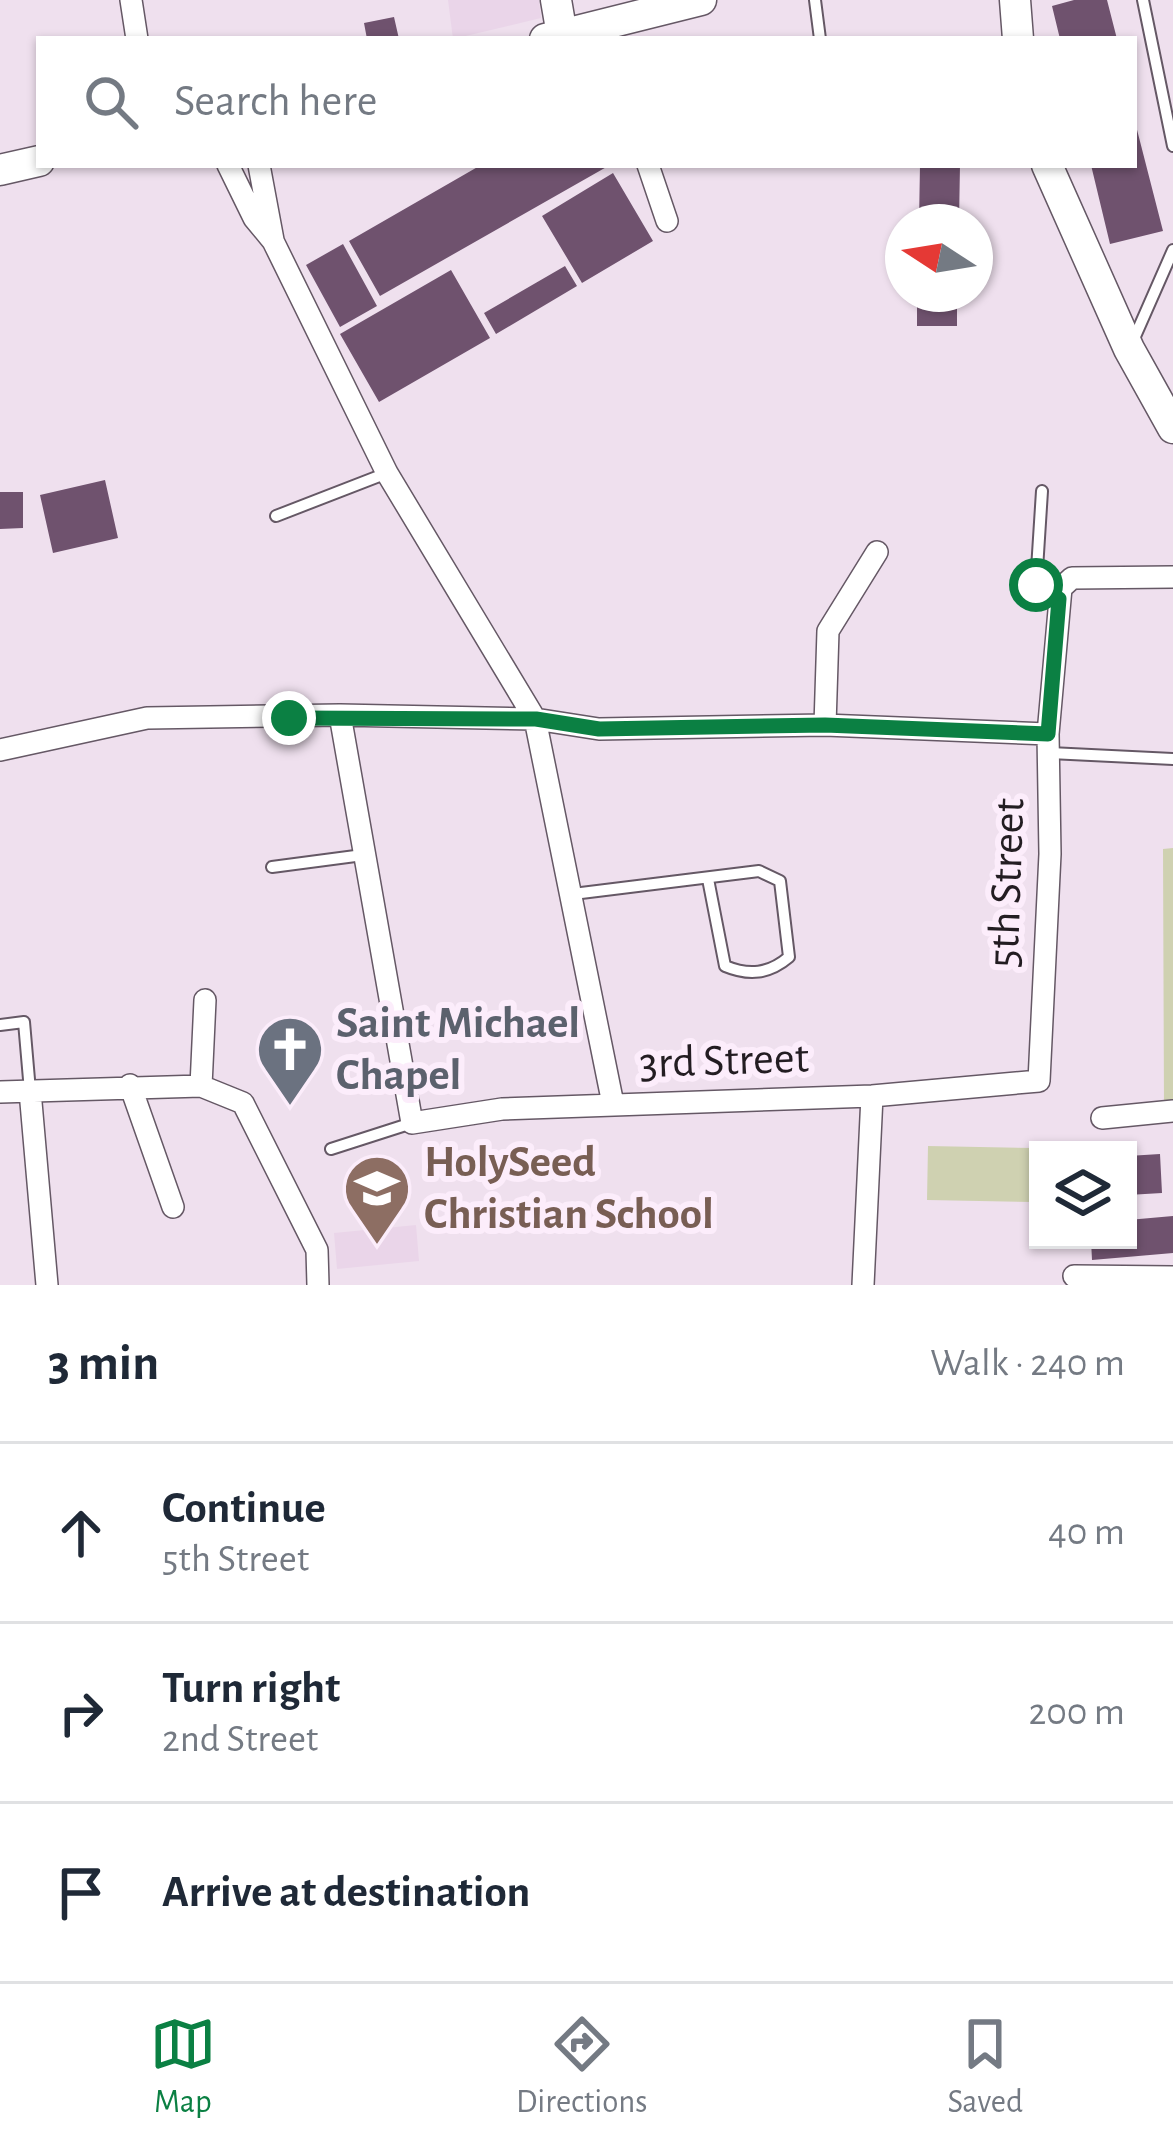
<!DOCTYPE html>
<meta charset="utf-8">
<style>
:root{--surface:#fff;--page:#f6f6f7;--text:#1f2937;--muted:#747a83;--line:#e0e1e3;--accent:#0b8043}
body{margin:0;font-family:"Alegreya Sans",sans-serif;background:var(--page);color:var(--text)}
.controls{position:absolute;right:36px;bottom:36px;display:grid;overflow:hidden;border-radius:0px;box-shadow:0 3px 9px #0004}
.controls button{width:108px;height:108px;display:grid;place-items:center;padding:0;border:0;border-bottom:3px solid var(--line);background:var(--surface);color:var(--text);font:60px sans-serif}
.compass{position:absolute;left:885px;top:204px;width:108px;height:108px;border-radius:50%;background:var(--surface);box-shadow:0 3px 9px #0004;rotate:282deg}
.stop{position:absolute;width:36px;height:36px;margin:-27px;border:9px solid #0b8043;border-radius:50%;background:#fff}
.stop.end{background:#0b8043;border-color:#fff;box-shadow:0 3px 12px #0008}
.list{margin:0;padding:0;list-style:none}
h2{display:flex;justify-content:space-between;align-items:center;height:156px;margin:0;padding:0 48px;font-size:51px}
h2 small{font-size:39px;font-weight:400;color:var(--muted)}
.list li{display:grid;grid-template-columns:78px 1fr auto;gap:36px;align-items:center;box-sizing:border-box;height:180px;padding:0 48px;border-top:3px solid var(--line)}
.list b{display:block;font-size:45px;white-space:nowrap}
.list p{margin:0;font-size:39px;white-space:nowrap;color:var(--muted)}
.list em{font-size:39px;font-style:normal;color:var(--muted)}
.icon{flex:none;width:66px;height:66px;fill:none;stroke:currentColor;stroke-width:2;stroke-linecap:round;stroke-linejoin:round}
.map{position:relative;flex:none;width:1173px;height:1285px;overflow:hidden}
.search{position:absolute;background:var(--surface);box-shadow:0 3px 9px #0004;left:36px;right:36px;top:36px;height:132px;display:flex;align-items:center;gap:30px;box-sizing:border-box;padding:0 42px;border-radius:0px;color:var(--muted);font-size:45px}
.sheet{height:696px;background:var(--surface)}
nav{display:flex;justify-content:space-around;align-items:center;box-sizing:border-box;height:168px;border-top:3px solid var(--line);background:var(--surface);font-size:33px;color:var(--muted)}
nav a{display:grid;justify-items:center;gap:6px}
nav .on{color:var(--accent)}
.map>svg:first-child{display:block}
.built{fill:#ead5e9}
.green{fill:#cfd1b1}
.building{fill:#6f526e}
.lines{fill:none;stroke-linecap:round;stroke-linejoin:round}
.lane-casing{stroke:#655865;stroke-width:14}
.street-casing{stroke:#655865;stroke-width:24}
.secondary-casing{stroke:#655865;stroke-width:33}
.lane{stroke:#fff;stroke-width:10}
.street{stroke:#fff;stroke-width:21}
.secondary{stroke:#fff;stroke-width:30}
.route{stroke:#0b8043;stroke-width:15}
.labels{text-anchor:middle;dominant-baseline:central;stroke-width:12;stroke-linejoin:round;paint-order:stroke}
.street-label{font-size:45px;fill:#231d22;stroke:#fcedfb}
.worship-label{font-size:45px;font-weight:bold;fill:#5b616d;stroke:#fcedfb;text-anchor:start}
.education-label{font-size:45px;font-weight:bold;fill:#785e54;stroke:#fcedfb;text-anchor:start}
</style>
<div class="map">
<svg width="1173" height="1285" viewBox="0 0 1173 1285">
<rect width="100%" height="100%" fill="#efe0ee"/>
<path class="built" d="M448 0H539L541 18 453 39Z
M416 1225 419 1261 337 1269 334 1233Z"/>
<path class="green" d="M1173 848V1107L1164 1109 1163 849Z
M928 1146 1034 1148 1033 1202 927 1200Z"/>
<path class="building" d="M1074 0H1107L1117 39H1060L1052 6Z
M394 17 399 39H367L364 23Z
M1134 118 1163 231 1110 244 1091 165H1134Z
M481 165H610L380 296 349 241Z
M920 165H960L959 222H919Z
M613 173 653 241 582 283 542 216Z
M343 244 377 306 340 327 306 265Z
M565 266 577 286 496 334 484 313Z
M451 270 490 338 379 402 340 334Z
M917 294H957V326H917Z
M105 480 118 538 53 553 40 495Z
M0 492H23V528L0 529Z
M1160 1154 1162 1193 1128 1195V1156Z
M1173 1216V1253L1092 1260 1091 1240H1128V1220Z"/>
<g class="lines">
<defs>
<path id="lane" d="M815 0 820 39
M1143 0 1173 146
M1133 341 1173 250
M1042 491 1036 585 1059 599
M276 516 387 473
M1050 753 1173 759
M272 867 363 855
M573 894 759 871 780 881 789 957C769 974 749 976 725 966L708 879
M0 1025 24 1022 30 1091
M331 1149 412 1123"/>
<path id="street" d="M131 0 137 39
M228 165 254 218 273 241 387 473 535 719 613 1104
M259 165 273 240
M648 165 667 221
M340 715 412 1123 502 1109 872 1096 1039 1081 1050 854 1048 734 1061 588 1072 578 1173 577
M825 725 828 631 877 552
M0 750 147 718 340 715 535 719 599 729 825 725 1048 734
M130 1085 173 1207
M201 1086 205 1000
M30 1091 47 1285
M0 1092 201 1086 243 1103 317 1250 318 1285
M1102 1118 1173 1111
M1074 1276 1173 1277
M863 1285 872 1096"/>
<path id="secondary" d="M556 0 562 35
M1015 0 1018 39
M545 39 701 0
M1047 165 1129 349 1173 428
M0 170 39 161"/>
</defs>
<use href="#lane" class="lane-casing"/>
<use href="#street" class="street-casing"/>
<use href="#secondary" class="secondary-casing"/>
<use href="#lane" class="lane"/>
<use href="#street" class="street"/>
<use href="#secondary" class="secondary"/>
</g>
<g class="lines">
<path class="route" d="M289 718 536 719 599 729 825 725 1048 734 1059 599 1036 585"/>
</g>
<defs>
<symbol id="church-pin" viewBox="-11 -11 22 30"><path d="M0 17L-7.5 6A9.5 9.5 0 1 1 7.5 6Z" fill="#6b7280" stroke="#fcedfb"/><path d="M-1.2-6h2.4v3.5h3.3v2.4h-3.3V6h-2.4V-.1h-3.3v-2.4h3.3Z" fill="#fff"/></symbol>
<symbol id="school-pin" viewBox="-11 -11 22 30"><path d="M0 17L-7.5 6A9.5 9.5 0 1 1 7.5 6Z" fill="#8d6e63" stroke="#fcedfb"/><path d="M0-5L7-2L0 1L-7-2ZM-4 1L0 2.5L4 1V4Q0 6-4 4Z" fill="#fff"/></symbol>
</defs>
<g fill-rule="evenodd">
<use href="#church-pin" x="252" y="1011" width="76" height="104"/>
<use href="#school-pin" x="339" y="1150" width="76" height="104"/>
</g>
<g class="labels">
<g class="street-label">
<text transform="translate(1007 883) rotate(-88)">5th Street</text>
<text transform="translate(724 1061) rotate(-2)">3rd Street</text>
</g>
<g class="worship-label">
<text x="336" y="1023">Saint Michael<tspan x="336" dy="52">Chapel</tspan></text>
</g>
<g class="education-label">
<text x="424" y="1162">HolySeed<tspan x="424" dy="52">Christian School</tspan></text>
</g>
</g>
</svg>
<div class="controls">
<button><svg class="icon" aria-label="layers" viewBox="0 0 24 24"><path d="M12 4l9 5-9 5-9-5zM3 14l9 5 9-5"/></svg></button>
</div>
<svg class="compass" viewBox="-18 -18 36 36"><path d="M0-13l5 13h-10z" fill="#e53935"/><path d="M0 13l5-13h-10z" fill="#747a83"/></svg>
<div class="stop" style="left:1036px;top:585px"></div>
<div class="stop end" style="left:289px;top:718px"></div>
<div class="search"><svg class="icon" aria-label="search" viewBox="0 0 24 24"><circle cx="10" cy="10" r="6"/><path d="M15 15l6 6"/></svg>Search here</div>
</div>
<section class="sheet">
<h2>3 min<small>Walk · 240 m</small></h2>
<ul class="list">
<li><svg class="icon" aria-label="ahead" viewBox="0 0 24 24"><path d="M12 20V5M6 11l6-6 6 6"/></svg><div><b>Continue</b><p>5th Street</p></div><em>40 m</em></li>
<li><svg class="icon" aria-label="right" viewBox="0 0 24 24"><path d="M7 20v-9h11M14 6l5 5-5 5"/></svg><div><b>Turn right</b><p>2nd Street</p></div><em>200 m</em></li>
<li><svg class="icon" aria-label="arrive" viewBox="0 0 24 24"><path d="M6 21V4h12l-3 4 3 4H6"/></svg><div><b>Arrive at destination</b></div></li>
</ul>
</section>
<nav>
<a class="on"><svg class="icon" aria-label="map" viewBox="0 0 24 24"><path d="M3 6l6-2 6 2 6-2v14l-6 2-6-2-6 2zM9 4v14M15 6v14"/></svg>Map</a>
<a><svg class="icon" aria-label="directions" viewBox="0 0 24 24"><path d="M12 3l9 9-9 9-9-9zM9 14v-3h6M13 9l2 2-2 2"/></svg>Directions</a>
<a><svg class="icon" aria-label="saved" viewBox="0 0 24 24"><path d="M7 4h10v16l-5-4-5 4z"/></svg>Saved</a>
</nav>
